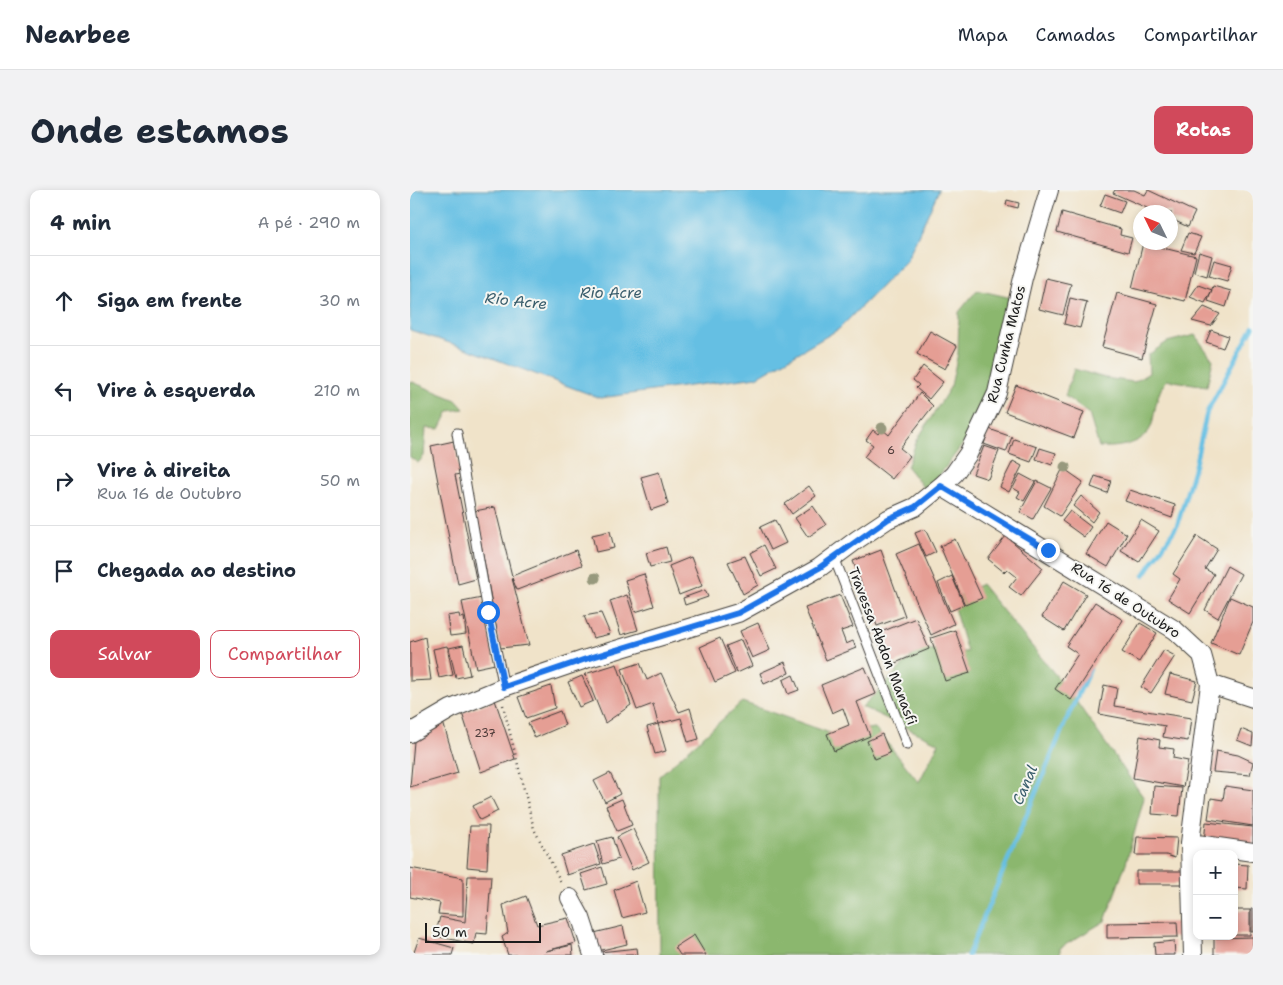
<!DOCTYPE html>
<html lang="pt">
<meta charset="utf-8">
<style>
:root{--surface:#fff;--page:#f2f2f3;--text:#1f2937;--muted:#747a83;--line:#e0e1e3;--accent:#d1495b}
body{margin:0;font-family:"Shantell Sans",sans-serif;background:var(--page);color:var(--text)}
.controls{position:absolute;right:15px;bottom:15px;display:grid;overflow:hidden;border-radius:10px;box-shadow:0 2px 8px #0003}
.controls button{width:45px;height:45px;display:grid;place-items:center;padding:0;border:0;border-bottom:1px solid var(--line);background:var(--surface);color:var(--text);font:25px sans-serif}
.compass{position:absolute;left:723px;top:15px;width:45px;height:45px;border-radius:50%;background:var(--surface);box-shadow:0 2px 8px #0003;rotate:313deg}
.scale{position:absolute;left:15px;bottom:12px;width:116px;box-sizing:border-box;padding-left:5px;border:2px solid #1c1c1c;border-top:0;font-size:14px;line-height:18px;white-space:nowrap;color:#1c1c1c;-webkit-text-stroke:4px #f6f6f2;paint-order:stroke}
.stop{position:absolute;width:15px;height:15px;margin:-11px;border:4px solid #1a73e8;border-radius:50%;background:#fff}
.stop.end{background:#1a73e8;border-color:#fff;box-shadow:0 1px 5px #0008}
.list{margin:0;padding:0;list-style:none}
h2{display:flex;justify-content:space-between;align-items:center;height:65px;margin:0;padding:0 20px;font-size:21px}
h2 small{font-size:16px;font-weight:400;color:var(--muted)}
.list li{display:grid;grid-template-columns:32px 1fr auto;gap:15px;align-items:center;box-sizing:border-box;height:90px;padding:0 20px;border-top:1px solid var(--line)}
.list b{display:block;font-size:19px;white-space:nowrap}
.list p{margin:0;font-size:16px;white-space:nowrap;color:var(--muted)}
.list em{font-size:16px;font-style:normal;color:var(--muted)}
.actions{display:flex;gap:10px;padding:15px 20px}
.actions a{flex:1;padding:11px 0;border:1px solid var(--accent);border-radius:10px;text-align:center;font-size:18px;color:var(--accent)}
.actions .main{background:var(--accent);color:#fff}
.icon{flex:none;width:28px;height:28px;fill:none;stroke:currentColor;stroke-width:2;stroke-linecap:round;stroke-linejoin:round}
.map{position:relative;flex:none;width:843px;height:765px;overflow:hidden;border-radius:10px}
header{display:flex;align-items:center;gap:30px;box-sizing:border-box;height:70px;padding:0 25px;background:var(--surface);border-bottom:1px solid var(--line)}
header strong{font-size:24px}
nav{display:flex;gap:28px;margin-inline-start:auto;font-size:18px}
.intro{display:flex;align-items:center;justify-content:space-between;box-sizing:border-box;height:120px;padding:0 30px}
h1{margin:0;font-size:35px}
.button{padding:12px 22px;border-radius:10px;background:var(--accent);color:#fff;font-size:18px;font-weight:700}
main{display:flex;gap:30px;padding:0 30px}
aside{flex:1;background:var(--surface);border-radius:10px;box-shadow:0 2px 8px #0003}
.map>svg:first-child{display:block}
.forest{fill:#8bb76e;stroke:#546a45}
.water{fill:#65bfe3;stroke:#406e80}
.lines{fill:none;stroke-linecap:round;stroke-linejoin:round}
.stream{stroke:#65bfe3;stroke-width:4.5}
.building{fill:#e59e94}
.lane-casing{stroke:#3c3a36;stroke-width:11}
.street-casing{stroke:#3c3a36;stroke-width:20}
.path{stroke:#3c3a36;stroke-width:2.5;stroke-dasharray:1 4;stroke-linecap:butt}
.lane{stroke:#fff;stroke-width:9}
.street{stroke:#fff;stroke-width:18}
.tree{fill:#97997d}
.route{stroke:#1a73e8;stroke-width:6}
.labels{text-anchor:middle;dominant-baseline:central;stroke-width:4;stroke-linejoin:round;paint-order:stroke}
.number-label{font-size:11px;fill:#4e3c3a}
.street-label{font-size:14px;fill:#1c1c1c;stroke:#f6f6f2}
.water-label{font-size:15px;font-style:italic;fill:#395d6c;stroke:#f6f6f2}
</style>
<header>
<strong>Nearbee</strong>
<nav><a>Mapa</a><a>Camadas</a><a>Compartilhar</a></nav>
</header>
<div class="intro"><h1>Onde estamos</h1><a class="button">Rotas</a></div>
<main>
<aside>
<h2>4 min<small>A pé · 290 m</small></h2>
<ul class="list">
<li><svg class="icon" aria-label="ahead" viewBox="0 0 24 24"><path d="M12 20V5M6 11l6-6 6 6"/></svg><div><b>Siga em frente</b></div><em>30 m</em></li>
<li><svg class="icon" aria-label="left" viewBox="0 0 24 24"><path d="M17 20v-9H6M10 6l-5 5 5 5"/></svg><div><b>Vire à esquerda</b></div><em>210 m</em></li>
<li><svg class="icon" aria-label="right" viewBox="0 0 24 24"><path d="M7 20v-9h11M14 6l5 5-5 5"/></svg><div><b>Vire à direita</b><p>Rua 16 de Outubro</p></div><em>50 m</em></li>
<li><svg class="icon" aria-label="arrive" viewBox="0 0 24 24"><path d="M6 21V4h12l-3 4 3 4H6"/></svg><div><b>Chegada ao destino</b></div></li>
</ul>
<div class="actions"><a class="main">Salvar</a><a>Compartilhar</a></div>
</aside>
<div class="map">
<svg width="843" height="765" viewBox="0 0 843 765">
<rect width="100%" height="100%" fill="#f6f6f2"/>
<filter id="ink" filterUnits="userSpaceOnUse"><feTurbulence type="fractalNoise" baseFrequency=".02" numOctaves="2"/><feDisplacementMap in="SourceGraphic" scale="10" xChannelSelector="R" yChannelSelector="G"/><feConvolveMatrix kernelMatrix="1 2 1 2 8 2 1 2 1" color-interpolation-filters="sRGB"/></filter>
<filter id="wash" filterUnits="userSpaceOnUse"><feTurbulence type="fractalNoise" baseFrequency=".0096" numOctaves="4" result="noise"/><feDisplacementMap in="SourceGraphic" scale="20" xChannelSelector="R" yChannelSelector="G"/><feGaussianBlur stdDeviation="1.12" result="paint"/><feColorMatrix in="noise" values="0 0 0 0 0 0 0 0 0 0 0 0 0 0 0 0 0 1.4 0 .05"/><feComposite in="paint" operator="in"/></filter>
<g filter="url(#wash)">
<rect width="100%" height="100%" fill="#f0e3c9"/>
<path class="forest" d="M567 100 602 108 573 227 517 302 497 277 507 250 541 196 548 163 549 122Z
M785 145 803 170 797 196 757 190C746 203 746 218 742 234 736 255 707 258 689 257L679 224 655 206 664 179 695 188 724 192 739 183 738 165 757 152Z
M0 191 46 210 54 219 39 221 30 239 16 238 14 266 8 273 0 267Z
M571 394 661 504 734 608 716 673 695 731 650 758V765H250L249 586 332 512 420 543 465 538 509 592 529 553 452 517 509 459 557 462 542 411Z"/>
<path class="water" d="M0 0H529L496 71 429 139 347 187 190 208 55 158 0 140Z"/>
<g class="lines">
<path class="stream" d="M734 385 767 336 785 275 797 222 843 137
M558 765 655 533 680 479"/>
</g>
<g id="blocks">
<path class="building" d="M705 0H724L735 5 738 0 785 22 778 37 761 29V22H746L703 3Z
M695 4 715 11 710 23 690 16Z
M597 10 609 13 608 18 596 15Z
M652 22 711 39 710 45 722 48 718 62 647 42Z
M778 43 791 47 784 63 771 60Z
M733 53 786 66 775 111 722 98Z
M789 62 802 66 797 86 784 82Z
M804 70 822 75 817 91 799 86Z
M636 88 661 94 653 125 629 119Z
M788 95 802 100 795 113 780 107Z
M803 96 821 101 816 117 798 111Z
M707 103 747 114 732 168 692 157Z
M660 108 677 112 670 138 654 134Z
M794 117 810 124 801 136 782 131Z
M801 140 818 146 813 158 796 152Z
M520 141 547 156 535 179 507 164Z
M513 176 533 192 519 209 506 198 509 195 503 190Z
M606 195 674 222 664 248 595 222Z
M510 203 523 216 490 258 500 266 482 289 454 267 463 255 456 250 463 240 468 244 472 239 479 245Z
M579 239 602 247 596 262 574 254Z
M604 249 627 257 621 272 599 264Z
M44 251 50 284 45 285 66 389 48 394 21 256Z
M574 256 589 261 578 289 563 284Z
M630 258 646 263 642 275 626 269Z
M603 271 612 276 599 302 590 297Z
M653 278 673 292 650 326 634 316Z
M249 282 258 314 241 320 231 287Z
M610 284 625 292 614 311 607 307 610 302 603 298Z
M685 286 701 291 697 303 681 297Z
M627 291 641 298 623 329 610 322Z
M399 296 406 306 382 324 375 314Z
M720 300 765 315 762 328 715 311Z
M671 306 689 322 682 332 663 316Z
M403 316 416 335 398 347 385 328Z
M85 317 102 386 166 360 172 375 107 400 102 388 119 455 90 458 65 321Z
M660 321 681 337 674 347 652 331Z
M365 330 376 353 361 360 350 337Z
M731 330 749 341 729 372 711 361Z
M696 331 717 344 698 377 676 364Z
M515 339 526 362 516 367 505 343Z
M200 341 204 358 186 362 182 345Z
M596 346 633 378 611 406 599 397 607 387 597 379 594 382 578 369Z
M787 346 807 359 795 379 804 384 780 423 758 409 770 389 763 384Z
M545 349 572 408 555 415 530 356Z
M509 354 544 434 521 445 486 364Z
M354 355 366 379 351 386 340 363Z
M256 357 260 372 240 377 236 363Z
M471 360 495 426 467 436 443 371Z
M335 366 348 395 333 404 318 372Z
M281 367 292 396 269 405 259 376Z
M817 376 831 384 808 428 795 420Z
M234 384 244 416 225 422 215 390Z
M542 386 554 415 540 421 528 393Z
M654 391 676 404 654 441 632 427Z
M295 400 298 407 275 415 273 408Z
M217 405 228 440 211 445 200 411Z
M430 405 443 437 431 441 436 454 443 451 446 458 416 470 395 418Z
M820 407 843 417V432L829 465 801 453Z
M72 408 85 474 66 478 52 412Z
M685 412 713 430 661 510 645 499 668 464 656 456Z
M191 423 200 444 183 448 174 426Z
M49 424 50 428 54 427 56 444 40 446 37 426Z
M506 428 519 459 478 476 466 444Z
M348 433 360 460 342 468 330 441Z
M730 433 747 443 729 472 712 462Z
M545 440 560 483 535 491 521 448Z
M15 447 21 490 0 491V452Z
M310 448 325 483 305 492 290 457Z
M331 450 342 476 327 483 316 456Z
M53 455 60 485 46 488 39 458Z
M37 456 43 485 29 488 23 459Z
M754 460 765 466 741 503 731 497Z
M375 472 379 483 354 494 350 483Z
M230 473 237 490 251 483 269 522 280 518 289 549 278 552 271 528 248 534 243 514 227 520 212 479Z
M207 474 221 515 195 533 175 484Z
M455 477 466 504 447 512 460 546 424 561 417 544 439 535 433 518 422 523 411 495Z
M760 484 787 491 782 510 755 504Z
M383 485 389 500 378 504 373 490Z
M172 486 183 511 169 517 158 492Z
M694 495 707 498 704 516 781 528 778 551 753 547 755 536 689 524Z
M141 496 145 518 116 528 108 507Z
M85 510 105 569 71 582 52 523Z
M150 521 155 535 125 548 118 533Z
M33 532 48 583 0 597 5 540Z
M248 534 256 561 245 564 237 537Z
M831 539 843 544 842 556 827 550Z
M472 544 480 563 465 569 457 551Z
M730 546 750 550 749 557 764 559 763 568 778 571 773 597 723 588Z
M806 561 828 565 843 572 840 585 803 582Z
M200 583 210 604 195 612 184 591Z
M744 596 772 598 769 626 742 624Z
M815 596 843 600V636L798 629 801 608 813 610Z
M81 607 88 621 70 630 63 616Z
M212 609 222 635 207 641 196 616Z
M796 632 843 637V657L794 652Z
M60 636H79L77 679 57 677Z
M223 639 239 672 222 680 207 647Z
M202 647 209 669 193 674 187 651Z
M727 647 767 648 765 668 756 665H725Z
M184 654 191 674 157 685 151 665Z
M824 674 838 675 837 699 824 698Z
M192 677 197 694 176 700 171 684Z
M0 678 53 688V726L28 724 30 713 0 707Z
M726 681H772V694H726Z
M58 686H81L77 744 66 743 64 754 25 746 30 727 55 732Z
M226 691 235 722 212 728 204 700Z
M116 706 127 735 158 728 166 753 136 761 162 755 163 765H98L92 747 98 743 93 715Z
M841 719H843V742H841Z
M824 720H840V745H824Z
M767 732 768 747 697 748V733Z
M213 736 217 754 188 761 184 743Z
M284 745 296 765H270L265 757Z
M843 747V765H804V748Z
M9 748 44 758 42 765H3Z
M764 751 765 765H745L744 753Z
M227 758 228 765H190V762Z"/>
</g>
</g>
<g filter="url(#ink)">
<use href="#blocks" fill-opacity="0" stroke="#3c3a36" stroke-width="1"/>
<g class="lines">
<defs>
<path id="lane" d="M47 243 78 422 94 497
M424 367 497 555"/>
<path id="street" d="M531 296 765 440 792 465 800 494 780 653 783 765
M800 494 843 508
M0 543 41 519 94 497 176 469 328 423 409 378 448 349 478 329 505 317 531 296 544 284 558 264 587 203 613 88 639 0
M780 653 843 662
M160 708 171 728 183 765"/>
</defs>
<use href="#lane" class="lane-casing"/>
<use href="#street" class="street-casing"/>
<path class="path" d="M93 515 124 639 152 694"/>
<use href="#lane" class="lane"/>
<use href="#street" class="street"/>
</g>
<g class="tree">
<circle cx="472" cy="238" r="5.5"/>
<circle cx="655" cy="277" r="5.5"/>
<circle cx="185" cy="388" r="5.5"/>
</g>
</g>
<g class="lines" filter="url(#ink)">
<path class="route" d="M78 422 94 497 176 469 328 423 409 378 478 329 505 317 531 296 638 360"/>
</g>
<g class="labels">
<g class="number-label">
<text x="481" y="260">6</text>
<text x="75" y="543">237</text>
</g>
<g class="street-label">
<text transform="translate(596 154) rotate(-76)">Rua Cunha Matos</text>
<text transform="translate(716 410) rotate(33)">Rua 16 de Outubro</text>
<text transform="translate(473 456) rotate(69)">Travessa Abdon Manasfi</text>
</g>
<g class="water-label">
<text x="201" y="103">Rio Acre</text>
<text transform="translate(106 111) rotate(6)">Río Acre</text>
<text transform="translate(615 595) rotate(-67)">Canal</text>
</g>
</g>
</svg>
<div class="controls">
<button>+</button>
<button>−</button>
</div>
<svg class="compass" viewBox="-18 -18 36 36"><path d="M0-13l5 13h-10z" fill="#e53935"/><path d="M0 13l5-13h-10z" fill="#747a83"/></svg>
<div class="scale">50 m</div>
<div class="stop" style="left:78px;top:422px"></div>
<div class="stop end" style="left:638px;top:360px"></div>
</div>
</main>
